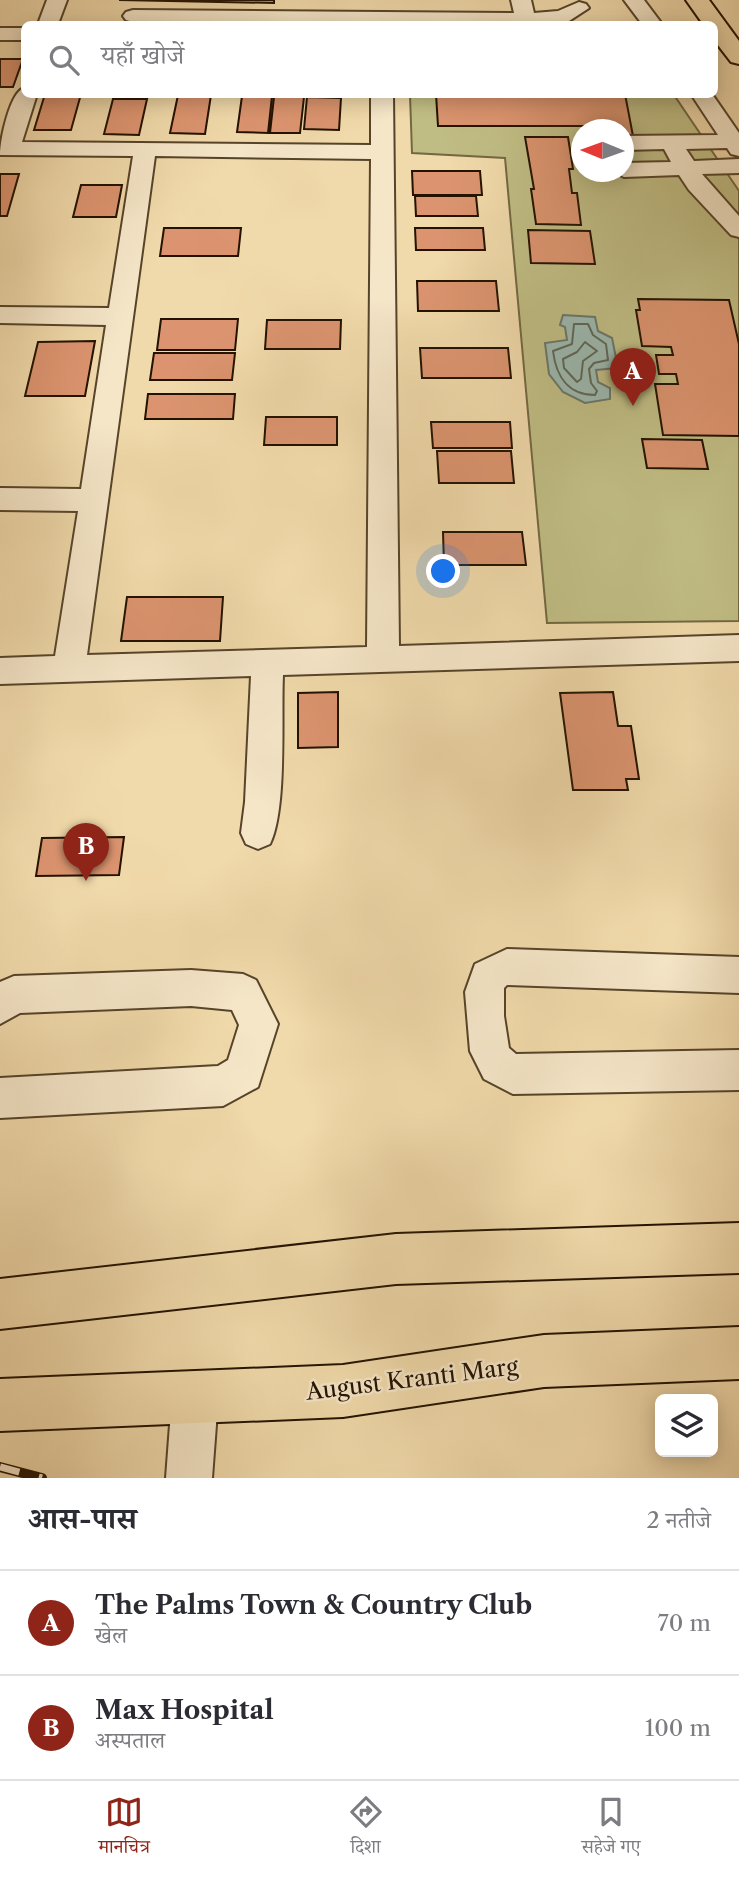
<!DOCTYPE html>
<html lang="hi">
<meta charset="utf-8">
<style>
:root{--surface:#fff;--page:#f7f7f7;--text:#2b2b33;--muted:#7c7c81;--line:#e1e1e2;--accent:#8f2418}
body{margin:0;font-family:"Libre Caslon Text","Noto Serif Devanagari",serif;background:var(--page);color:var(--text)}
.controls{position:absolute;right:21px;bottom:21px;display:grid;overflow:hidden;border-radius:10px;box-shadow:0 4px 18px #0003}
.controls button{width:63px;height:63px;display:grid;place-items:center;padding:0;border:0;border-bottom:2px solid var(--line);background:var(--surface);color:var(--text);font:35px sans-serif}
.compass{position:absolute;left:571px;top:119px;width:63px;height:63px;border-radius:50%;background:var(--surface);box-shadow:0 4px 18px #0003;rotate:271deg}
.you{position:absolute;left:444px;top:572px;width:24px;height:24px;margin:-18px;border:5px solid #fff;border-radius:50%;background:#1a73e8;box-shadow:0 0 0 10px #1a73e833}
.badge{display:grid;place-items:center;width:46px;height:46px;border-radius:50%;background:var(--accent);color:#fff;font-size:23px;font-weight:700}
.pin{position:absolute;translate:-50% -58px;filter:drop-shadow(0 2px 4px #0008)}
.pin::after{content:'';position:absolute;top:37px;width:24px;height:21px;background:inherit;clip-path:polygon(0 0,100% 0,50% 100%)}
.list{margin:0;padding:0;list-style:none}
h2{display:flex;justify-content:space-between;align-items:center;height:91px;margin:0;padding:0 28px;font-size:30px}
h2 small{font-size:23px;font-weight:400;color:var(--muted)}
.list li{display:grid;grid-template-columns:46px 1fr auto;gap:21px;align-items:center;box-sizing:border-box;height:105px;padding:0 28px;border-top:2px solid var(--line)}
.list b{display:block;font-size:26px;white-space:nowrap}
.list p{margin:0;font-size:23px;white-space:nowrap;color:var(--muted)}
.list em{font-size:23px;font-style:normal;color:var(--muted)}
.icon{flex:none;width:38px;height:38px;fill:none;stroke:currentColor;stroke-width:2;stroke-linecap:round;stroke-linejoin:round}
.map{position:relative;flex:none;width:739px;height:1478px;overflow:hidden}
.search{position:absolute;background:var(--surface);box-shadow:0 4px 18px #0003;left:21px;right:21px;top:21px;height:77px;display:flex;align-items:center;gap:18px;box-sizing:border-box;padding:0 24px;border-radius:10px;color:var(--muted);font-size:26px}
.sheet{height:301px;background:var(--surface)}
nav{display:flex;justify-content:space-around;align-items:center;box-sizing:border-box;height:98px;border-top:2px solid var(--line);background:var(--surface);font-size:19px;color:var(--muted)}
nav a{display:grid;justify-items:center;gap:4px}
nav .on{color:var(--accent)}
.map>svg:first-child{display:block}
.green{fill:#c0bd84;stroke:#726842;stroke-width:2;fill-rule:evenodd}
.water{fill:#9bb9b0;stroke:#6b766a;stroke-width:2}
.lines{fill:none;stroke-linecap:round;stroke-linejoin:round}
.shore{stroke:#5f6658;stroke-width:2}
.building{fill:#db946f;stroke:#231200;stroke-width:2}
.minor-casing{stroke:#56442a;stroke-width:4}
.major-casing{stroke:#231200;stroke-width:4}
.minor{fill:#f5e6c8;fill-rule:evenodd}
.major{fill:#f0d9aa;fill-rule:evenodd}
.rail-casing{stroke:#231200;stroke-width:10}
.rail{stroke:#f5e6c8;stroke-width:7;stroke-dasharray:20;stroke-linecap:butt}
.labels{text-anchor:middle;dominant-baseline:central;stroke-width:5;stroke-linejoin:round;paint-order:stroke}
.near-street-label{font-size:23px;fill:#231200;stroke:#f5e6c8}
</style>
<div class="map">
<svg width="739" height="1478" viewBox="0 0 739 1478">
<rect width="100%" height="100%" fill="#f0d9aa"/>
<filter id="stains"><feTurbulence type="fractalNoise" baseFrequency=".00286" numOctaves="4"/><feColorMatrix values="0 0 0 0 .2 0 0 0 0 .09 0 0 0 0 .02 0 0 0 .5 -.17"/></filter>
<radialGradient id="worn" r=".72"><stop offset=".6" stop-color="#630" stop-opacity="0"/><stop offset="1" stop-color="#630" stop-opacity=".3"/></radialGradient>
<path class="green" d="M410 95H674L739 191V621L547 623 505 158 412 153ZM582 130H624V172H582Z"/>
<path class="water" d="M563 315 595 317 598 331 612 338 618 368 596 370 598 382 610 388V399L585 403 563 392 549 374 545 343 567 340 565 327 560 325Z"/>
<g class="lines">
<path class="shore" d="M574 324H588L593 335 606 344 608 360 594 363 589 369 591 383 597 391 595 395C568 395 556 376 553 351L572 344Z
M585 342 597 351 583 361 581 379 577 382 564 368 563 359 577 352Z"/>
</g>
<path class="building" d="M119 0H274V3Z
M0 59H23L13 87H0Z
M45 94H81L71 130H34Z
M436 94H625L633 136H624V130H589L588 126H438Z
M178 95H211L205 134 170 133Z
M242 96H272L268 133 237 132Z
M274 97H304L300 133H270Z
M307 97 341 98 339 130 304 129Z
M113 99H147L139 135 104 134Z
M525 137H568L573 169H569L572 193H577L581 225 536 224 531 189H534Z
M412 171H480L482 195H413Z
M0 174H19L7 216H0Z
M81 185H122L116 217H73Z
M415 196H476L478 216H416Z
M164 228H241L238 256H160Z
M415 228H483L485 250H416Z
M528 230 590 231 595 264 531 263Z
M417 281H496L499 311H418Z
M638 299 729 300 739 344V436L663 435 655 384H678L676 374H659L656 355H673L671 347 642 346 636 310H640Z
M161 319H238L235 350H157Z
M267 320H341L340 349H265Z
M95 341 85 396H25L38 342Z
M420 348H508L511 378H422Z
M154 353H235L232 380H150Z
M148 394H235L233 419H145Z
M266 417H337V445H264Z
M431 422H510L512 448H433Z
M642 439 702 440 708 469 647 468Z
M437 451H511L514 483H439Z
M443 532H522L526 565H444Z
M127 597H223L220 641H121Z
M338 692V747L298 748V693Z
M613 692 618 726H631L639 779H626L628 790H573L560 693Z
M124 837 119 875 36 876 42 838Z"/>
<g class="lines">
<defs>
<path id="minor" d="M47 0H67L58 24H38Z
M511 0H531L534 13 558 11 579 2 586 4 589 8 569 21 535 24 133 22 126 20 123 16 126 12 133 10 514 13Z
M624 0H644L662 24H642Z
M0 28H24V40H0Z
M24 88V94H37L22 142 371 145V94H393L399 646 739 635V661L283 675C281 718 287 809 270 844L258 849 246 844 241 833 245 802 251 676 0 684V658L55 656 78 511 0 510V488L81 489 106 325 0 323V307L109 308 133 156 0 155C0 140 10 92 24 88ZM155 156 371 159 367 647 87 655Z
M691 94H712L739 133V156L731 154 727 148 686 149 694 161 739 159V173L702 174 739 216V237L731 235 689 190 679 175 624 177 614 172H624V163L671 162 664 149 624 150V136L718 135Z
M507 949 739 957V993L507 985 504 988V1016L509 1048 516 1054 739 1050V1090L513 1094 484 1079 470 1051 465 992 475 964Z
M191 970 243 974 256 980 278 1024 258 1087 223 1106 0 1118V1078L218 1066 228 1060 239 1025 232 1010 191 1006 20 1013 0 1024V982L14 976Z
M195 1375 211 1382 218 1398 212 1478H166L172 1398 179 1382Z"/>
<path id="major" d="M686 0H709L739 41V64L731 62 714 40V24H703Z
M739 1223V1273L396 1284 0 1329V1279L396 1234Z
M739 1327V1379L544 1387 343 1417 0 1431V1379L343 1365 544 1335Z"/>
</defs>
<use href="#minor" class="minor-casing"/>
<use href="#major" class="major-casing"/>
<use href="#minor" class="minor"/>
<use href="#major" class="major"/>
<defs>
<path id="rail" d="M0 1467 42 1478"/>
</defs>
<use href="#rail" class="rail-casing"/>
<use href="#rail" class="rail"/>
</g>
<g class="labels">
<g class="near-street-label">
<text transform="translate(412 1379) rotate(-7)">August Kranti Marg</text>
</g>
</g>
<rect width="100%" height="100%" filter="url(#stains)"/>
<rect width="100%" height="100%" fill="url(#worn)"/>
</svg>
<div class="controls">
<button><svg class="icon" aria-label="layers" viewBox="0 0 24 24"><path d="M12 4l9 5-9 5-9-5zM3 14l9 5 9-5"/></svg></button>
</div>
<svg class="compass" viewBox="-18 -18 36 36"><path d="M0-13l5 13h-10z" fill="#e53935"/><path d="M0 13l5-13h-10z" fill="#7c7c81"/></svg>
<div class="you"></div>
<div class="pin badge" style="left:633px;top:406px">A</div>
<div class="pin badge" style="left:86px;top:881px">B</div>
<div class="search"><svg class="icon" aria-label="search" viewBox="0 0 24 24"><circle cx="10" cy="10" r="6"/><path d="M15 15l6 6"/></svg>यहाँ खोजें</div>
</div>
<section class="sheet">
<h2>आस-पास<small>2 नतीजे</small></h2>
<ul class="list">
<li><span class="badge">A</span><div><b>The Palms Town &amp; Country Club</b><p>खेल</p></div><em>70 m</em></li>
<li><span class="badge">B</span><div><b>Max Hospital</b><p>अस्पताल</p></div><em>100 m</em></li>
</ul>
</section>
<nav>
<a class="on"><svg class="icon" aria-label="map" viewBox="0 0 24 24"><path d="M3 6l6-2 6 2 6-2v14l-6 2-6-2-6 2zM9 4v14M15 6v14"/></svg>मानचित्र</a>
<a><svg class="icon" aria-label="directions" viewBox="0 0 24 24"><path d="M12 3l9 9-9 9-9-9zM9 14v-3h6M13 9l2 2-2 2"/></svg>दिशा</a>
<a><svg class="icon" aria-label="saved" viewBox="0 0 24 24"><path d="M7 4h10v16l-5-4-5 4z"/></svg>सहेजे गए</a>
</nav>
